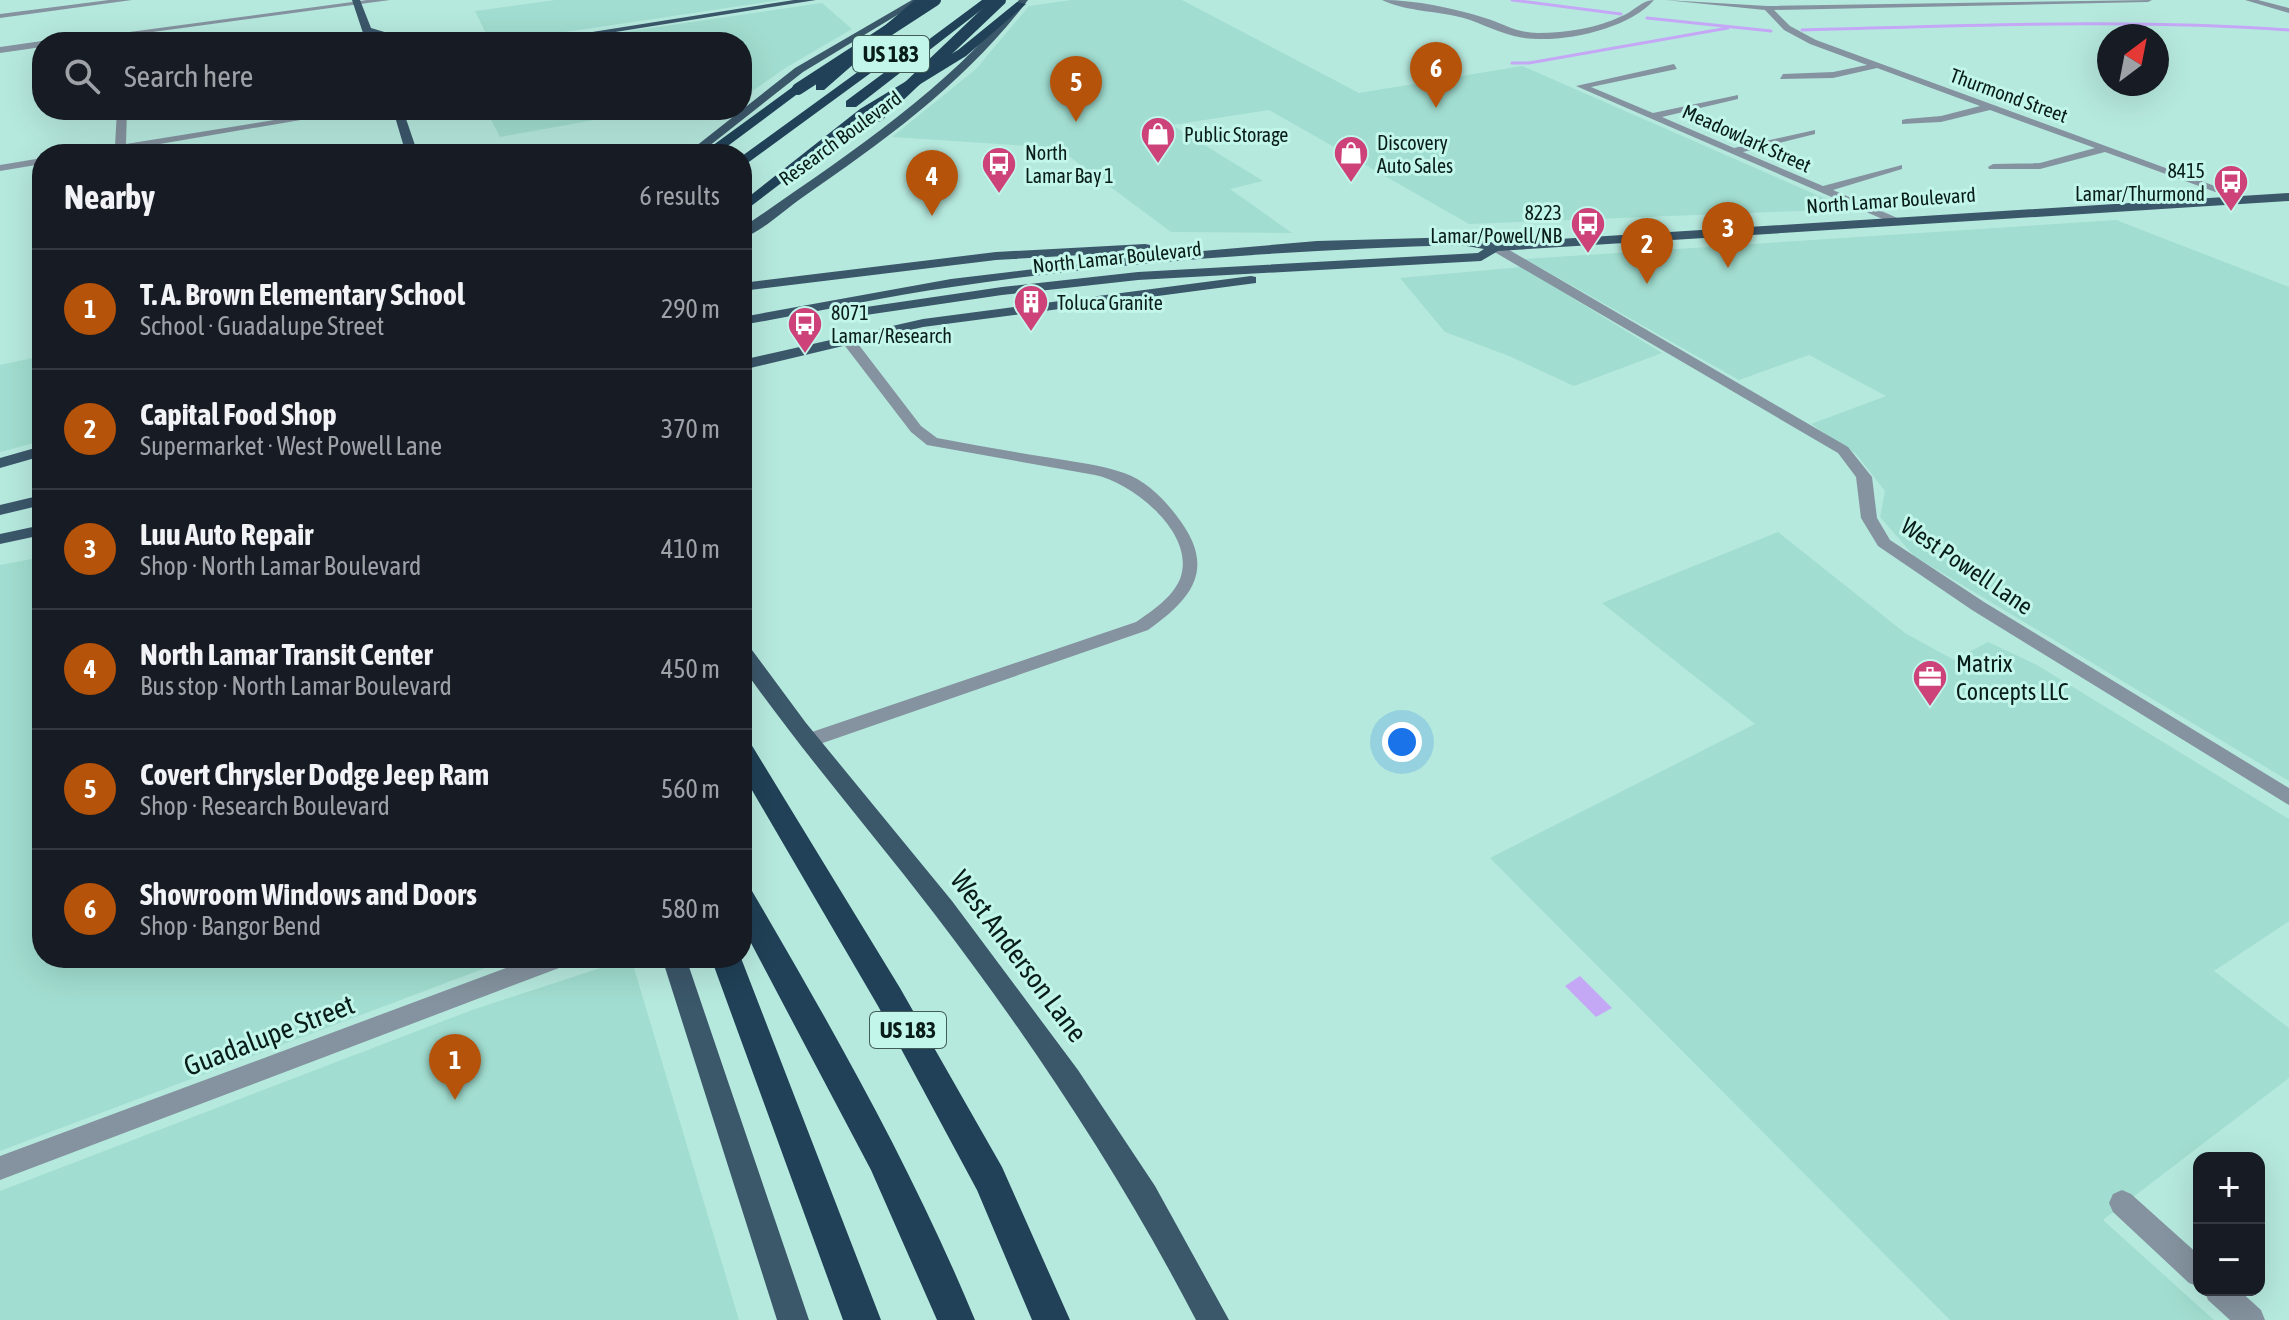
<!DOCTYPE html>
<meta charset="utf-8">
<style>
:root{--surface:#171b24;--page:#20242c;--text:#f1f3f6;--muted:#9ea1a6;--line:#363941;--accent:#b45309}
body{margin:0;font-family:"Asap Condensed",sans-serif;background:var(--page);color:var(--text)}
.controls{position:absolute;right:24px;bottom:24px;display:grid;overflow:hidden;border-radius:16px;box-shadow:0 8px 32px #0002}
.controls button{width:72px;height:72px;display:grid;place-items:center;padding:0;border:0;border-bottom:2px solid var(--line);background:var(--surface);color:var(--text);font:40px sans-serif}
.compass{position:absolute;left:2097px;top:24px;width:72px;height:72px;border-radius:50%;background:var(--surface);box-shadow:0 8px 32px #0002;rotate:32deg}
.you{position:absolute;left:1402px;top:742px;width:28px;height:28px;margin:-20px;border:6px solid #fff;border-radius:50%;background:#1a73e8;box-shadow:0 0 0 12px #1a73e833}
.badge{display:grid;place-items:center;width:52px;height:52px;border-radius:50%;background:var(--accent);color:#fff;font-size:26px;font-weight:700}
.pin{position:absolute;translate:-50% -66px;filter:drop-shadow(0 2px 4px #0008)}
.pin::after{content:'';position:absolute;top:42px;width:28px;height:24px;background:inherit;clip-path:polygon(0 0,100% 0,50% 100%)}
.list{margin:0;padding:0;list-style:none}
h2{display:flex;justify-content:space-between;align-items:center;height:104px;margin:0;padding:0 32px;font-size:34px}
h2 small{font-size:26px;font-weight:400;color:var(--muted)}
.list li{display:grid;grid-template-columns:52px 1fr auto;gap:24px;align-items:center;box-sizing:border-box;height:120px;padding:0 32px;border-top:2px solid var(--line)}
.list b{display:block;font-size:30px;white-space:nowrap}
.list p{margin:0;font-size:26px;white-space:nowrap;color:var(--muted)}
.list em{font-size:26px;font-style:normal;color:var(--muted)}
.icon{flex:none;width:44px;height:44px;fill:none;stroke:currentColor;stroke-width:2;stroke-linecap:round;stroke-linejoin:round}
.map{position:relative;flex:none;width:2289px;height:1320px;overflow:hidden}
.search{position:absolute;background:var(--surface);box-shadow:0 8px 32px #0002;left:32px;top:32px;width:720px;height:88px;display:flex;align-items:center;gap:20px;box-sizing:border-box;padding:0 28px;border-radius:32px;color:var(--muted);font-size:30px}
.panel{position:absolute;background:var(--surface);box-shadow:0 8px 32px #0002;left:32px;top:144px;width:720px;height:824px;border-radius:32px}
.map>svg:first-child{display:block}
.built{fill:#a1ddd0}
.water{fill:#c4a8f6}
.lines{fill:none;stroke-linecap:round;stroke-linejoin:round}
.stream{stroke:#c4a8f6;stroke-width:3}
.minor{fill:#84939f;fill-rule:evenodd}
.major{fill:#3b576a;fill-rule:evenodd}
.highway{fill:#204157;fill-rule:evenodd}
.highway-bridge{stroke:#204157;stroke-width:12}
.labels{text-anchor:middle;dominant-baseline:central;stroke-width:6;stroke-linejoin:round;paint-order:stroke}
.far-street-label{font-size:20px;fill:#081c18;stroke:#c3f6eb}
.far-poi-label{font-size:20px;fill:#081c18;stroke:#c3f6eb;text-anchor:start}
.shield{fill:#c3f6eb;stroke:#405d57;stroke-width:2}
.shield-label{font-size:22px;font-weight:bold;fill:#081c18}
.street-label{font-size:24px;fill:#081c18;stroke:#c3f6eb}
.poi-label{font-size:24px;fill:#081c18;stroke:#c3f6eb;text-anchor:start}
.near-street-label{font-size:28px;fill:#081c18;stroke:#c3f6eb}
</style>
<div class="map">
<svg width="2289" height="1320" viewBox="0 0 2289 1320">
<rect width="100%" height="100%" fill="#b6e9de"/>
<path class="built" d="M555 0H780L505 41 489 40 475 11Z
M1071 0H1182L1359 93 1522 66 1849 209 1469 224 1269 110 1172 125 1263 181 1230 189 1292 233 1171 232 1058 148 892 137 976 69 1029 6Z
M822 3 852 29 787 67 751 92 742 94V42H555Z
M486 110H650L500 137Z
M2116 220 2289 287V781L1914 556 1880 517 1885 491 1856 454 1811 424 1886 396 1809 355 1739 380 1525 259Z
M1522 267 1662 353 1574 386 1509 356 1445 332 1400 278Z
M42 356V441L0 452V365Z
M1778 532 1905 633 1954 660 1988 642 2037 665 2289 819V921L2214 971 2289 1028V1078L2103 1220 2214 1320H1950L1490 858 1755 724 1602 603Z
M42 557V958H512L0 1151V565Z
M631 958 739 1320H0V1191L472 1010Z"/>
<path class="water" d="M1580 976 1612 1008 1596 1017 1565 986Z"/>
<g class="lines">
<path class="stream" d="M1512 0 1621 14
M1647 18 1771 31
M1802 30C1964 26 2127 18 2289 30
M1512 63H1529L1728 28"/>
<path class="minor" d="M109 0H132L0 18V14Z
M367 0H390L79 42H55Z
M1382 0C1416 0 1453 8 1485 18 1504 24 1517 33 1538 33 1566 33 1597 28 1622 16 1634 11 1642 0 1654 0 1627 31 1553 46 1514 36 1493 31 1476 20 1455 16 1432 11 1402 10 1382 0Z
M1665 0 1767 6 2152 0 2148 2 1774 10 1790 26 1816 40 2253 200 2243 202 2105 152 2040 169H1989L1988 167 1993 164 2040 163 2095 148 1990 110 1941 122 1902 124V120L1906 119 1941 116 1980 106 1877 68 1833 78 1780 79 1783 74 1833 72 1867 65 1810 44 1784 30 1765 10Z
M2245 0H2258L2289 8V13Z
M42 41 45 42 42 47 0 53V47Z
M1674 64 1677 69 1591 87 1653 113 1738 95V99L1662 117 1734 148 1815 130V134L1743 152 1823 186 1902 165V169L1833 190 1902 220V224H1894L1576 86Z
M117 110H127L126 144 336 110H359L125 150V154H79L115 146Z
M42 158V164L0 171V165Z
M1491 244H1499L1848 447 1872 477 1877 518 1890 540 1984 602 2289 788V805L1972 610 1878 546 1861 518 1856 477 1838 453 1491 250Z
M847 335 852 336 921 426 937 438C975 445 1013 452 1052 458 1076 462 1101 465 1124 473 1145 480 1163 498 1176 515 1216 566 1196 596 1148 630L817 745H803L800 740 803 735 1136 622C1152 611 1172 598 1180 579 1197 534 1133 483 1095 475L927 445 911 432 842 342V336Z
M533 958H570L567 965 0 1180V1156Z
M2122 1190 2131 1194 2199 1255V1287L2189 1283 2113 1212 2109 1203 2113 1194Z
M2204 1290H2239L2261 1310 2265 1320H2230L2208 1300Z"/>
<path class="major" d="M352 0H360L371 28 418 42H402L373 34 376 42H366Z
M794 0H816L553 42H529Z
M912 0H922L803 72 699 154H686L795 68Z
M1019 0H1028C967 81 886 140 803 197 784 210 763 231 742 238V228C841 159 942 95 1019 0Z
M393 110H403L418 154H406Z
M2289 193V201L1498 251 1481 261 1138 280 1002 295 866 315 859 311 866 307 1002 287 1138 272 1478 253 1484 249 1461 245C1291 250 1120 262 952 287 882 297 812 313 742 325V317L951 279 1133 257 1317 241 1461 237 1495 243Z
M1145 244 1150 245V251L996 260 742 291V283L996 252Z
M1251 276 1256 277V283L923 327 742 370V360L923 319Z
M42 446V456L0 468V458Z
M42 495V505L0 515V505Z
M42 525V535L0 544V534Z
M742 644 749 646 806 723 952 901 1078 1070 1155 1186 1229 1320H1196C1121 1176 1032 1041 933 912 874 835 810 761 753 682L742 666Z
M662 958H686L809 1320H777Z"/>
<path class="highway" d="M915 0H927L824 90H816V84Z
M982 0H994L856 107H846V101Z
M1017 2 1026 4 966 56 870 115 742 213V202L860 109 958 50Z
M888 50 898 53 742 167V156Z
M794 86 804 89 717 154H701Z
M742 742 751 744 900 988 1002 1167 1070 1320H1032L977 1190 878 1006 742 773Z
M742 887 752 891C834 1031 913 1170 975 1320H937L871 1170 742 926Z
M711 958H741L881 1320H843Z"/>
<path class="highway-bridge" d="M798 89 935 0
M878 116 1000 0"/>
</g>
<defs>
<symbol id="shop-pin" viewBox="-11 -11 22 30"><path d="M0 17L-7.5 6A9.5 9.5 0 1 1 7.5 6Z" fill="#cc4279" stroke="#c3f6eb"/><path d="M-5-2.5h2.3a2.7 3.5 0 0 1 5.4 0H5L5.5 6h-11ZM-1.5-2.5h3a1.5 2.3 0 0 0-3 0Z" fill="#fff"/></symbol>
<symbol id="bus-pin" viewBox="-11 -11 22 30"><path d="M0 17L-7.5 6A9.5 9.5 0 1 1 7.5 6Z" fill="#cc4279" stroke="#c3f6eb"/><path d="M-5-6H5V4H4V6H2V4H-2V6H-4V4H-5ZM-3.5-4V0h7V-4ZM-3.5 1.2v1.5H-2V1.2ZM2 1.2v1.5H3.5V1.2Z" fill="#fff"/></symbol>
<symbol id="building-pin" viewBox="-11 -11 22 30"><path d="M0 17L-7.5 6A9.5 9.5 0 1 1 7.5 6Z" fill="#cc4279" stroke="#c3f6eb"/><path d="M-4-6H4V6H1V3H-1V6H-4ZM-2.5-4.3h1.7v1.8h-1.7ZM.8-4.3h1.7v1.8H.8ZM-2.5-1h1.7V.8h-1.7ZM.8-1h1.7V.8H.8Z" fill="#fff"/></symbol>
<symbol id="office-pin" viewBox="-11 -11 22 30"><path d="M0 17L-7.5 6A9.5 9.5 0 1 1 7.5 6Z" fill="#cc4279" stroke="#c3f6eb"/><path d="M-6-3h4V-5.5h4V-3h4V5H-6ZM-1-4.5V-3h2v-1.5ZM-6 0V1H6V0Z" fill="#fff"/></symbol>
</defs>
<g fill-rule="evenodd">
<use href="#shop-pin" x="1138" y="114" width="40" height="54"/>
<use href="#shop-pin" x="1331" y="133" width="40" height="54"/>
<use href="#bus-pin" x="979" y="144" width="40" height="54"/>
<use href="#bus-pin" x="2211" y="162" width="40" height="54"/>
<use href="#bus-pin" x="1568" y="204" width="40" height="54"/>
<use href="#building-pin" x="1011" y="282" width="40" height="54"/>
<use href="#bus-pin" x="785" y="304" width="40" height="54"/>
<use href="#office-pin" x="1910" y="657" width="40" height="54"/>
</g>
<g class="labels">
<g class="far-street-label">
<text transform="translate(2009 95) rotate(20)">Thurmond Street</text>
<text transform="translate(840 138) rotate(-36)">Research Boulevard</text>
<text transform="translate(1747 138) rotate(24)">Meadowlark Street</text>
<text transform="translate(1891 200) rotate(-4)">North Lamar Boulevard</text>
<text transform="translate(1117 257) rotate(-6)">North Lamar Boulevard</text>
</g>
<g class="far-poi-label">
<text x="1184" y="134">Public Storage</text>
<text x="1377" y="142">Discovery<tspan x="1377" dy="23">Auto Sales</tspan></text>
<text x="1025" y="152">North<tspan x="1025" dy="23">Lamar Bay 1</tspan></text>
<text x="2205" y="170" text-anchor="end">8415<tspan x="2205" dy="23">Lamar/Thurmond</tspan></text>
<text x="1562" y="212" text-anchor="end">8223<tspan x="1562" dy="23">Lamar/Powell/NB</tspan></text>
<text x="1057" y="302">Toluca Granite</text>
<text x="831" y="312">8071<tspan x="831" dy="23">Lamar/Research</tspan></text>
</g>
<g class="shield">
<rect x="853" y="36" width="76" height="36" rx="6"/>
<rect x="870" y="1012" width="76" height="36" rx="6"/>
</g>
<g class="shield-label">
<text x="891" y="54">US 183</text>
<text x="908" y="1030">US 183</text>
</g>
<g class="street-label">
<text transform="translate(1967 566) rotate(34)">West Powell Lane</text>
</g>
<g class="poi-label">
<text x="1956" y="663">Matrix<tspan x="1956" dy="28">Concepts LLC</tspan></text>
</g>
<g class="near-street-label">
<text transform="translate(1019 956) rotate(53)">West Anderson Lane</text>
<text transform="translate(269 1035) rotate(-21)">Guadalupe Street</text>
</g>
</g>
</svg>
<div class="controls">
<button>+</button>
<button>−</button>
</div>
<svg class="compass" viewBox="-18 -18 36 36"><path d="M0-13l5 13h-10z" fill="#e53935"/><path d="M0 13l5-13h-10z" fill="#9ea1a6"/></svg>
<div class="you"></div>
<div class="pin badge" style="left:455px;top:1100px">1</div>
<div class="pin badge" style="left:1647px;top:284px">2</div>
<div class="pin badge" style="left:1728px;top:268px">3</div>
<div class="pin badge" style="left:932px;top:216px">4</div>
<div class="pin badge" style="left:1076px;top:122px">5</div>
<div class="pin badge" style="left:1436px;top:108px">6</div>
<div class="search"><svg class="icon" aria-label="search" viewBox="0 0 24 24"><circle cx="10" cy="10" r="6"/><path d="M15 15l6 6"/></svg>Search here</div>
<section class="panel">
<h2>Nearby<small>6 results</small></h2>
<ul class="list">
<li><span class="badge">1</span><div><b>T. A. Brown Elementary School</b><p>School · Guadalupe Street</p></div><em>290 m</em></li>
<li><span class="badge">2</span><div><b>Capital Food Shop</b><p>Supermarket · West Powell Lane</p></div><em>370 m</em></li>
<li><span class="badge">3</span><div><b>Luu Auto Repair</b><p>Shop · North Lamar Boulevard</p></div><em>410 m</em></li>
<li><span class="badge">4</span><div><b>North Lamar Transit Center</b><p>Bus stop · North Lamar Boulevard</p></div><em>450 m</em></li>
<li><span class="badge">5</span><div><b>Covert Chrysler Dodge Jeep Ram</b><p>Shop · Research Boulevard</p></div><em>560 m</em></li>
<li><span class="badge">6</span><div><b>Showroom Windows and Doors</b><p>Shop · Bangor Bend</p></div><em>580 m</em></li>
</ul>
</section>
</div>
